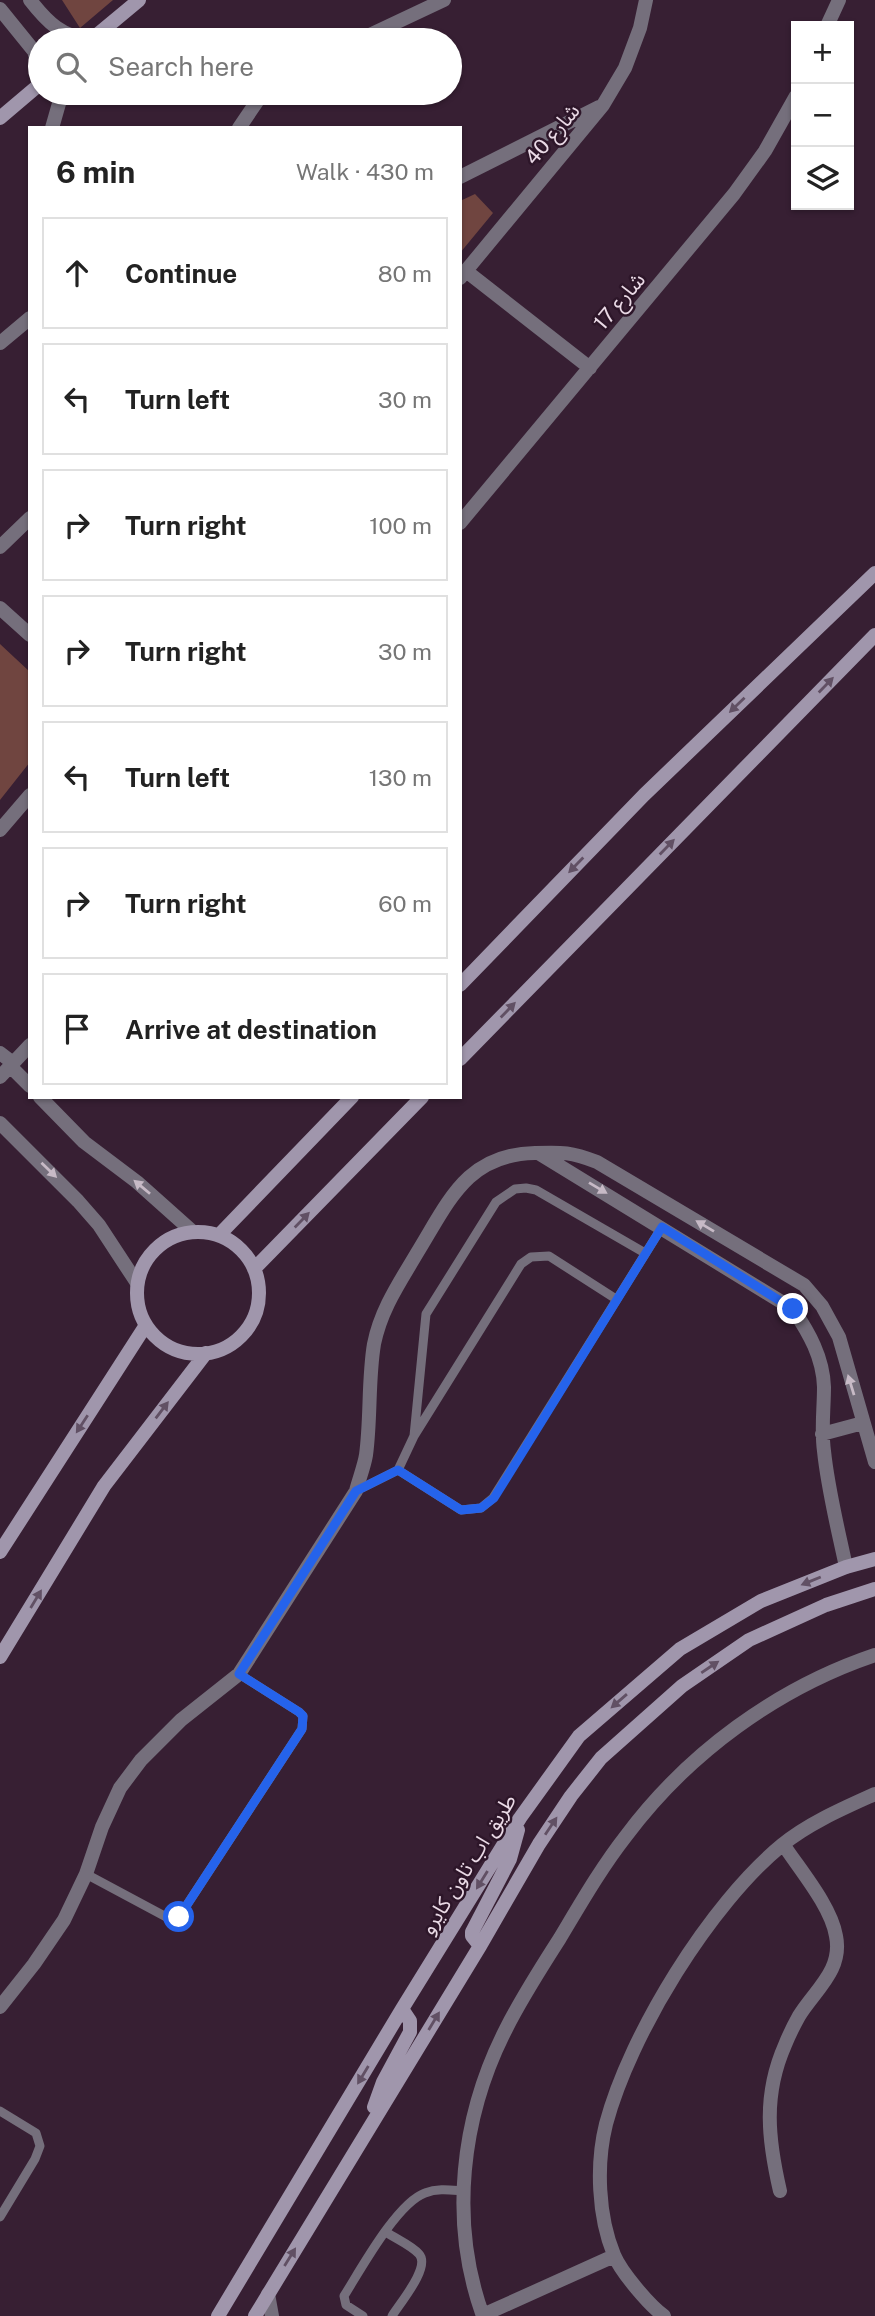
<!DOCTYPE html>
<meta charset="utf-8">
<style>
:root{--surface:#fff;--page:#f6f6f6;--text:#222;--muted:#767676;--line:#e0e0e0}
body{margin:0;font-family:"Public Sans","Noto Sans Arabic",sans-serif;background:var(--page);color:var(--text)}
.controls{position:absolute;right:21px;top:21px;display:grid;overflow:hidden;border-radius:0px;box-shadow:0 2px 5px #0004}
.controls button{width:63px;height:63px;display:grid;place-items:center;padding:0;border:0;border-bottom:2px solid var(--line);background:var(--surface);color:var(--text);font:35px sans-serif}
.stop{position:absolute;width:21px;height:21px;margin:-16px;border:5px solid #2563eb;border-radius:50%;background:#fff}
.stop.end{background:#2563eb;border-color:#fff;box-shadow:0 2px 7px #0008}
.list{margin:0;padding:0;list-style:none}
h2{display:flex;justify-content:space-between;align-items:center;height:91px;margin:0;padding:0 28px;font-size:30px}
h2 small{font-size:23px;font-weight:400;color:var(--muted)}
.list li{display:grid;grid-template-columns:46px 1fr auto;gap:21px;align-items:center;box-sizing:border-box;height:112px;margin:0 14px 14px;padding:0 14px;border:2px solid var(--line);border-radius:0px}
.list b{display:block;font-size:26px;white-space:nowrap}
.list em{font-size:23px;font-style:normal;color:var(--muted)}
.icon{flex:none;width:38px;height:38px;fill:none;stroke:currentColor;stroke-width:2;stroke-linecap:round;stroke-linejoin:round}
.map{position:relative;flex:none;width:875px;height:2316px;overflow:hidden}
.search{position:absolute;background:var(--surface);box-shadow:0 2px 5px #0004;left:28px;top:28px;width:434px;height:77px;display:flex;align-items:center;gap:18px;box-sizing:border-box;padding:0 24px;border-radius:38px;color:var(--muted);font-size:26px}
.panel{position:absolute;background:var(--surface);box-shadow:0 2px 5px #0004;left:28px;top:126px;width:434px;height:973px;border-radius:0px}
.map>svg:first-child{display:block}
.green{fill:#704540}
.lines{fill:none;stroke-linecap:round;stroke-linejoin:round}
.lane{stroke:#756f7c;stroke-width:9}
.street{stroke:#756f7c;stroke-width:14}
.secondary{stroke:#a096ac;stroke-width:14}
.oneway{fill:#615064}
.oneway2{fill:#c7bac6}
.route{stroke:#2563eb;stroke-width:9}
.labels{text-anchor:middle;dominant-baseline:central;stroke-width:5;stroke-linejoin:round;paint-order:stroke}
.street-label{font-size:21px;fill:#eadae6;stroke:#2d1629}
</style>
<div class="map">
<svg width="875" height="2316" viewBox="0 0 875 2316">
<rect width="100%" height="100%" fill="#371f33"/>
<path class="green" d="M62 0H113L80 28Z
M475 194 493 213 460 253V201Z
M0 644 30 672V762L0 800Z"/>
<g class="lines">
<path class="lane" d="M414 1436 426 1314 496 1202 515 1189 526 1188 536 1190 645 1253
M398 1470 461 1510 481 1508 493 1498 662 1227
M356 1491 398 1470 414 1436 521 1264 531 1257 549 1256 616 1299
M86 1874 170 1919 179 1917 302 1729 303 1716 299 1712 239 1674
M0 2111 36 2133 40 2146 35 2159 0 2217
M386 2232C396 2239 411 2245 419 2254 431 2267 400 2303 392 2316
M363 2316 346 2305 344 2296C361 2269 397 2203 425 2193 438 2188 450 2190 463 2191"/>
<path class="street" d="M30 0C47 22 62 37 91 40
M0 9 34 51 40 73
M827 26 839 0
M359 40 444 0
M52 128 62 93
M239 128 260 97 266 93
M460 177 599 107
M466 271 590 368
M460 278 603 105 625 68 640 28 646 0
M0 343 30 318
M460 523 734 194 765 151 796 96
M0 547 30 518
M0 608 30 635
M0 830 30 795
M0 1053 13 1063
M10 1066 30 1086
M0 1077 30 1045
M40 1097 84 1142 137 1182 193 1232
M0 1123 78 1201 99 1225 137 1283
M540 1154 793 1309C809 1333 823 1357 824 1387 824 1409 821 1430 824 1451 828 1490 838 1529 846 1567
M822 1434 863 1423
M0 2007 34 1964 64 1920 86 1874 102 1827 120 1788 141 1760 181 1720 239 1674 356 1491C359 1479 364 1467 366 1455 371 1418 368 1380 374 1344 381 1309 400 1282 417 1253 449 1201 467 1154 535 1153 563 1152 571 1152 597 1162L804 1285 822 1306 839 1337 875 1462
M780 2191C768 2139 763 2095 785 2045 789 2035 794 2025 799 2016 815 1990 843 1970 836 1936 831 1906 800 1870 783 1844
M268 2294 272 2316
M483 2315 614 2256
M483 2316C449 2222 461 2117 506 2029 522 1997 541 1968 560 1938 581 1903 601 1868 626 1836 688 1753 777 1688 875 1655
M664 2316C649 2305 621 2272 614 2255 598 2216 596 2164 606 2124 630 2034 710 1904 782 1845 809 1823 844 1808 875 1794"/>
<path class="secondary" d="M91 40 139 0
M0 118 40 84
M460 985 644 795 875 573
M460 1059 875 635
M137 1293a61 61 0 1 1 122 0a61 61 0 1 1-122 0Z
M219 1235 352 1097
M254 1269 422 1097
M0 1552 146 1325
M0 1657 104 1486 206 1353
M480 1946 472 1936V1932L510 1859 518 1830
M374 2107 383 2082 410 2032V2021L402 2009
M218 2316 402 2009 520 1818 579 1736 680 1649 761 1601 846 1567 875 1559
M255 2316 480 1946 539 1844 571 1796 601 1758 682 1686 749 1640 826 1605 875 1589"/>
</g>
<defs><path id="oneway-solid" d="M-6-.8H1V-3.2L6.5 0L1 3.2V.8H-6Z" transform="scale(1.75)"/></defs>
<g class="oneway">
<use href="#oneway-solid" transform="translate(826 685) rotate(-46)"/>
<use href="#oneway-solid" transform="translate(737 705) rotate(136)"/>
<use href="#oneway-solid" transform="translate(667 847) rotate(-46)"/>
<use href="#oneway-solid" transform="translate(576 865) rotate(134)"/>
<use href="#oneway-solid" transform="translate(508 1010) rotate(-46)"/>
<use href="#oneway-solid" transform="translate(302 1220) rotate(-46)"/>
<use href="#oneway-solid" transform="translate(162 1410) rotate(-53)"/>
<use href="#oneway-solid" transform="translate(82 1424) rotate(123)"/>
<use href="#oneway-solid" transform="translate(811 1581) rotate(158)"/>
<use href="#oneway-solid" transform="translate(36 1599) rotate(-59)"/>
<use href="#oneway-solid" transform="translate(710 1667) rotate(-34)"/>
<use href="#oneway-solid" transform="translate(619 1701) rotate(139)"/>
<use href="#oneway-solid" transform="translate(551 1826) rotate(-56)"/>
<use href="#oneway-solid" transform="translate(482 1880) rotate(122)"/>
<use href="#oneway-solid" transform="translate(434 2021) rotate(-59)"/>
<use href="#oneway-solid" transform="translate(363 2075) rotate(121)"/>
<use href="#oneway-solid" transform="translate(290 2257) rotate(-58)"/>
</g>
<g class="oneway2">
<use href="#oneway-solid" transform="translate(49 1170) rotate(44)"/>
<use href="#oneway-solid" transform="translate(142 1187) rotate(-140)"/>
<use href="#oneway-solid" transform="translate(598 1188) rotate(31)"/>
<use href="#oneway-solid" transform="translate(705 1226) rotate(-149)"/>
<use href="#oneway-solid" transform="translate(851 1385) rotate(-107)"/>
</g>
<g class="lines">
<path class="route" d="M179 1917 302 1729 303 1716 299 1712 239 1674 356 1491 398 1470 461 1510 481 1508 494 1498 662 1227 793 1309"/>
</g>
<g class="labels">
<g class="street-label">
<text transform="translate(552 134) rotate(-50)">شارع 40</text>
<text transform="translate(619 301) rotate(-50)">شارع 17</text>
<text transform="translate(468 1864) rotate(-58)">طريق اب تاون كايرو</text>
</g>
</g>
</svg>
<div class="controls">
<button>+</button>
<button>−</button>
<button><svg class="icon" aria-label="layers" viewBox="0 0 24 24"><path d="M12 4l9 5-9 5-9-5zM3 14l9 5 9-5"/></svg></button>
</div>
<div class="stop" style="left:179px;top:1917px"></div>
<div class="stop end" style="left:793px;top:1309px"></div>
<div class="search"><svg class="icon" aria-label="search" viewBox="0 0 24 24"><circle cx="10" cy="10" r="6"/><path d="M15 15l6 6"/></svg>Search here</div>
<section class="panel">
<h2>6 min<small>Walk · 430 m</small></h2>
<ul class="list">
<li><svg class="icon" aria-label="ahead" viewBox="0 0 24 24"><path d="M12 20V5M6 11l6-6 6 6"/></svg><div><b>Continue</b></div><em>80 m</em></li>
<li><svg class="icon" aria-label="left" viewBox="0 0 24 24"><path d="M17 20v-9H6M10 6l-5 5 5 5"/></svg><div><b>Turn left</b></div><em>30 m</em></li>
<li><svg class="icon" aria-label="right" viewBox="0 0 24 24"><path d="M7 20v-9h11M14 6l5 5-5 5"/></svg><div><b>Turn right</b></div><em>100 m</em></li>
<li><svg class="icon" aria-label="right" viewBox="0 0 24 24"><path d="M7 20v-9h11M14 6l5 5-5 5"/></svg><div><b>Turn right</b></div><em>30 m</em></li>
<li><svg class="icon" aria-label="left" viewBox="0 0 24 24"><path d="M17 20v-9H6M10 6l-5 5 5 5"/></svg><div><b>Turn left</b></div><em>130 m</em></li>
<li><svg class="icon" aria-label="right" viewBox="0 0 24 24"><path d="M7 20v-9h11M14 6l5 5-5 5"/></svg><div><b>Turn right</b></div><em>60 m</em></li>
<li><svg class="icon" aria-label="arrive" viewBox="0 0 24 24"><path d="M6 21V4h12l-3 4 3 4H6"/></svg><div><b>Arrive at destination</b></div></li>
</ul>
</section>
</div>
